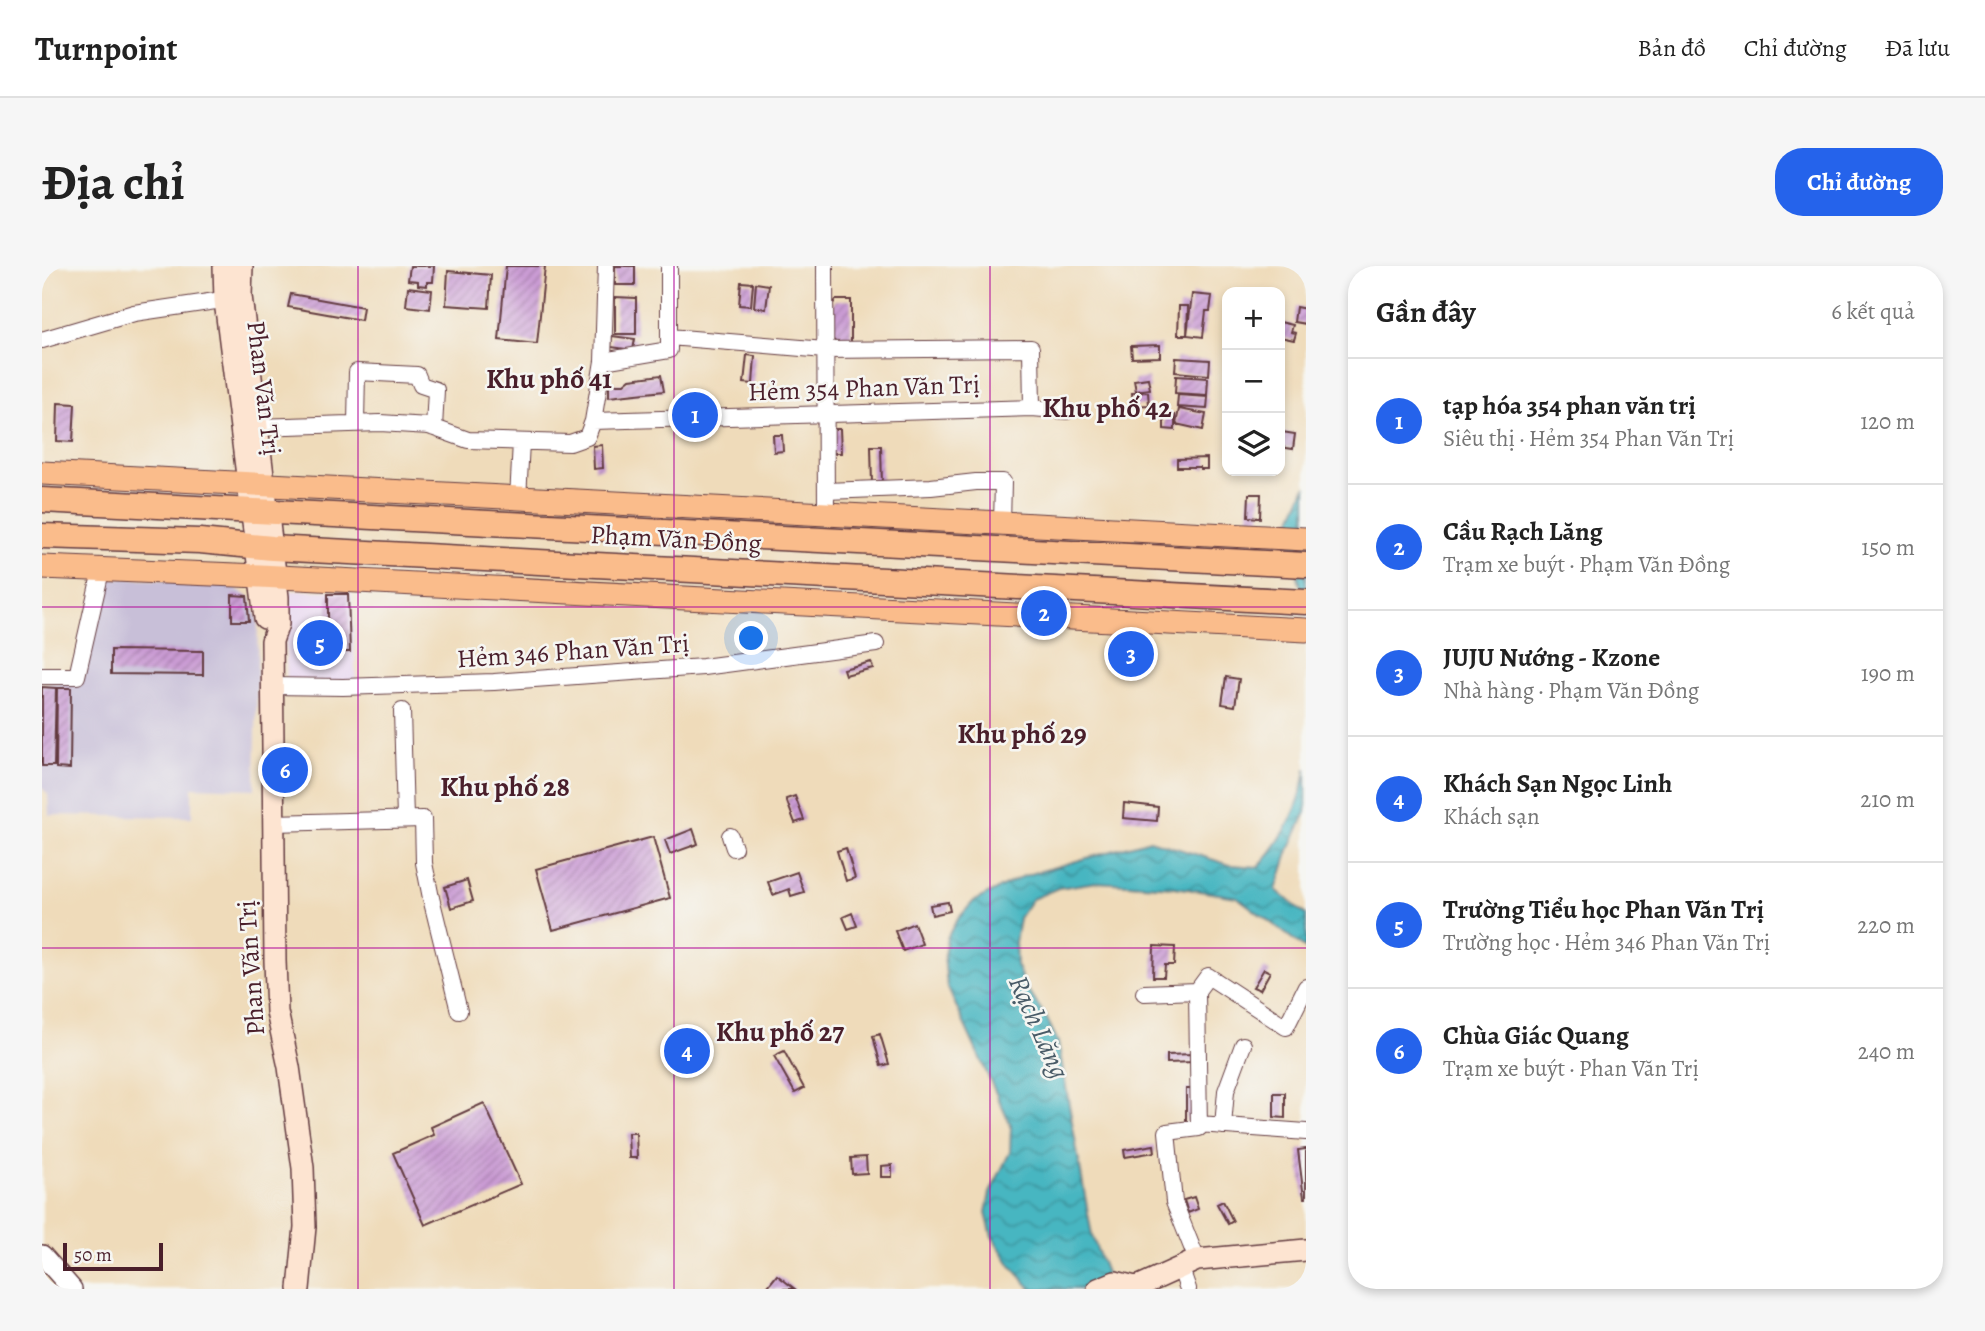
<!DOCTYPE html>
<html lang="vi">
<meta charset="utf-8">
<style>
:root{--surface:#fff;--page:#f6f6f6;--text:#222;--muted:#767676;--line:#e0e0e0;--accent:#2563eb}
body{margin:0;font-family:Alegreya,serif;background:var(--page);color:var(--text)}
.controls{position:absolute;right:21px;top:21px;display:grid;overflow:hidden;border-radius:14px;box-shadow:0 4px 10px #0003}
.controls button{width:63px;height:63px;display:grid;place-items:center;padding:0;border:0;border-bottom:2px solid var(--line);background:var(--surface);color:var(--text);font:35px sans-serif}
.scale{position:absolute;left:21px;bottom:18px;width:100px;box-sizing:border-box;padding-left:7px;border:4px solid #4a1f2b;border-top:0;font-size:19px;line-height:24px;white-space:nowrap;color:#4a1f2b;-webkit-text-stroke:5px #f6f6f2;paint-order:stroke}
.you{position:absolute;left:710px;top:373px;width:24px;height:24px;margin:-18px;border:5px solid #fff;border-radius:50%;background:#1a73e8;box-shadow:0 0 0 10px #1a73e833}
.badge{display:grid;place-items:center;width:46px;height:46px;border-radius:50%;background:var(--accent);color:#fff;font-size:23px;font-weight:700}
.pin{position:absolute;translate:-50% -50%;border:4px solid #fff;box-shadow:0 2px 7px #0006}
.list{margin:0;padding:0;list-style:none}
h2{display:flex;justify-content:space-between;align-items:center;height:91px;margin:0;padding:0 28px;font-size:30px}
h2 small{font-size:23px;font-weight:400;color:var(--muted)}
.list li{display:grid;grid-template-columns:46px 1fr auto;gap:21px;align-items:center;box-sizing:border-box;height:126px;padding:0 28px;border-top:2px solid var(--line)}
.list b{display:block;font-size:26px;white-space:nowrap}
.list p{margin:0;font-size:23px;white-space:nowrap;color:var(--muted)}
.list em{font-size:23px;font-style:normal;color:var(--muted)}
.icon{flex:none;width:38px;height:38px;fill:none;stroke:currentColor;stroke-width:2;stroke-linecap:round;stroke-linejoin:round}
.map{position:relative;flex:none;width:1264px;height:1023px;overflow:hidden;border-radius:28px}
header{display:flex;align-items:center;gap:42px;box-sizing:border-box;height:98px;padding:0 35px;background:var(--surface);border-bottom:2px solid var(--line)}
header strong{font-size:33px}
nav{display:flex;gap:38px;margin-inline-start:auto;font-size:24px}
.intro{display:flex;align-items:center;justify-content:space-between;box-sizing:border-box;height:168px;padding:0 42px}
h1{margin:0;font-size:49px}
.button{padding:18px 32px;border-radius:28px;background:var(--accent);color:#fff;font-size:24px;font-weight:700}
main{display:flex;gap:42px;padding:0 42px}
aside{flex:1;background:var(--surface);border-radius:28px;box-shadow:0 4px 10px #0003}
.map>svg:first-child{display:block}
.built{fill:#e6d2f0}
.industrial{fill:#c8bfd8}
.water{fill:url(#water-waves);stroke:#486a76;stroke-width:2}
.building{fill:url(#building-hatch)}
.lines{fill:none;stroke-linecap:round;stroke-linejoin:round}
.minor-casing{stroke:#633b40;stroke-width:18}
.tertiary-casing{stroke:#633b40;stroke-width:22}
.secondary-casing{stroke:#633b40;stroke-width:24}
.primary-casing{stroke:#633b40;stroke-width:25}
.trunk-casing{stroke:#633b40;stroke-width:27}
.minor{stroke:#fff;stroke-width:16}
.tertiary{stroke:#fff;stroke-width:19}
.secondary{stroke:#fde4d1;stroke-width:21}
.primary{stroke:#fabc8b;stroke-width:23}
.trunk{stroke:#fabc8b;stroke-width:24}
.grid{fill:none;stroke:#b5179e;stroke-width:2;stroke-opacity:0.55}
.labels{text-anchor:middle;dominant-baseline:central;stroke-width:5;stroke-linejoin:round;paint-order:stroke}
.street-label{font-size:26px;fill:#4a1f2b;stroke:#f6f6f2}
.neighbourhood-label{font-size:28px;font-weight:bold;fill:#4a1f2b;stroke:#f6f6f2}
.water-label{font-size:28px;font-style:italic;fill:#495b67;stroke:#f6f6f2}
</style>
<header>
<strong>Turnpoint</strong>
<nav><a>Bản đồ</a><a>Chỉ đường</a><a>Đã lưu</a></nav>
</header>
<div class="intro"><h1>Địa chỉ</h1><a class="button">Chỉ đường</a></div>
<main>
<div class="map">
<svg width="1264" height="1023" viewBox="0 0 1264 1023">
<defs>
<pattern id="water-waves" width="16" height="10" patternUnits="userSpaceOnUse" patternTransform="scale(1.75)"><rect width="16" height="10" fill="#47b6c1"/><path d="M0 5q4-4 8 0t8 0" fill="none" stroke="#3d939d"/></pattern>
<pattern id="building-hatch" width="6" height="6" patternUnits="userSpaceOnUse" patternTransform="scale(1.75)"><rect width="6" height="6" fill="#ca9bd4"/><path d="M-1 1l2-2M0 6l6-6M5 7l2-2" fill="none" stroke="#a67eac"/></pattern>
</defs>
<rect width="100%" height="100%" fill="#f6f6f2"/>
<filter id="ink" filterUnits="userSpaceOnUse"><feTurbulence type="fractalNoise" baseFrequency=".0143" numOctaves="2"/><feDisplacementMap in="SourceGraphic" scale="14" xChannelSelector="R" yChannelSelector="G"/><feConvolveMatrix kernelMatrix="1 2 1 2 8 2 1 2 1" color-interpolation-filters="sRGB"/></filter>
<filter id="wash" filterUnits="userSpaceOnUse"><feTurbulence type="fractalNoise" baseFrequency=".00686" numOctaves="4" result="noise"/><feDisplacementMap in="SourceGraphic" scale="28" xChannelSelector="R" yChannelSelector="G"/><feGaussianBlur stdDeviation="1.57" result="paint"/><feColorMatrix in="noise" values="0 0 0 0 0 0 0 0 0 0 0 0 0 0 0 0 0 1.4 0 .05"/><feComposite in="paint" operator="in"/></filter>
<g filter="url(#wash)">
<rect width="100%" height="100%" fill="#efdbba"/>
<path class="built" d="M247 325H310L314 417 245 418 242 338Z"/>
<path class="industrial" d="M61 311 186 318 208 331 216 353 213 523 150 521V551L7 549 6 528 0 522V418L41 413Z"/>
<path class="water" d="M1264 220V343L1245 264Z
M1264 502V546L1247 584 1234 624 1264 649V683L1195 631 1133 621 1054 616 1016 622 990 633 977 652 973 676 974 699 983 720 1004 751 1016 776 1050 970 1070 1023H990L970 1001 950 970 944 947 948 927 968 886 969 860 905 720 902 689 905 672 914 655 932 635 982 610 1108 574 1188 599 1217 601C1242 571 1259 542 1264 502Z"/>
<g id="blocks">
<path class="building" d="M368 0H392L391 16H385V20L376 19V15L366 14Z
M464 0H503L495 78 457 74Z
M573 0H593V19H573Z
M406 5 449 9 447 42 404 39Z
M699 16 711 17 709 40 697 39Z
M714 17 727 19 724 43 712 41Z
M366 21 390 24 388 43 364 40Z
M249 28 321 41 319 54 246 41Z
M1150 28 1170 30 1168 45H1164L1161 71 1145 69Z
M573 31 594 32V68H573Z
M794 34H809V78H796L790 73V39Z
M1137 40H1146L1145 69H1136Z
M1254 41 1264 43V58L1252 56Z
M1238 56 1251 59 1249 66 1254 67 1252 74 1238 71Z
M570 70 593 73 591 84 569 81Z
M1118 79V91L1090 92 1089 80Z
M705 89 713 90 711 118 702 117Z
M1134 92 1168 94 1167 109 1133 106Z
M619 109 622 125 567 131V118H582L588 113Z
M1134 110 1166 112 1165 129 1133 127Z
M1106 112 1108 123 1094 125 1092 114Z
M1106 126 1107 139 1091 140 1090 127Z
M1136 129 1166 131 1165 143 1135 141Z
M16 137 33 138 31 176 15 175Z
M1137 143 1164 148 1161 164 1134 158Z
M1122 149H1133V164L1122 163Z
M788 163H798L799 187H789Z
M1240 166 1253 168 1251 183 1238 181Z
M731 169H740L741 185 732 186Z
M560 179 561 202 552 203 551 180Z
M829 180H839L840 219H830Z
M1165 192V203H1158V201H1135V193Z
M1207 228H1219L1218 252 1206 251Z
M286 328H306L308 386H287L286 362H281V353H286Z
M190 329 205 330 207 355H190Z
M69 384 161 385V409L69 408Z
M829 396 831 402 803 409 801 403Z
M1184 411 1197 413 1193 440 1180 438Z
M0 421 14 422 12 500H0Z
M15 422H29L28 503 14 502Z
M753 530 762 554 753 557 744 533Z
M1082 537 1116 541 1115 555 1081 552Z
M651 563 656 578 628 588 623 574Z
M611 571 628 632 511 664 494 603Z
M804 582 813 612 804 615 795 585Z
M755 606 762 626 749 630 747 623 731 629 726 616Z
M425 614 431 635 409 642 403 621Z
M906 636 908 645 890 649 888 639Z
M810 647 815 660 806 663 801 651Z
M872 657 880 678 861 685 853 665Z
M1112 680 1133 681 1132 699H1123L1122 711H1111Z
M1222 703 1228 706 1218 724 1211 721Z
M838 768 847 798 839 800 831 770Z
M742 785 762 822 753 827 732 790Z
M1151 788 1152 796 1125 797V789Z
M1144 823H1154L1155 855H1144Z
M1232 827H1243V852L1232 851Z
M442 837 479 918 383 959 351 887 392 869 389 861Z
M586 867H594L595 892H587Z
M1112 879 1113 886 1083 891 1082 884Z
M1264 883V932H1262L1256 884Z
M824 891 825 907 810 908 809 892Z
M850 899V911H839V900Z
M1152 931 1156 943 1146 947 1142 934Z
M1181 935 1191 955 1186 958 1175 938Z
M735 1009 753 1023H730L726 1020Z"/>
</g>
</g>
<g filter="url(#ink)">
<use href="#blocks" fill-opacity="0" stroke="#633b40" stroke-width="2"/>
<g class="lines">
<defs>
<path id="minor" d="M783 0 784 249
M627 71 783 84 989 82 990 142
M0 74 92 47 194 32
M561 95 564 0
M551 155 561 95 627 84V0
M314 157 315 106 375 109 379 119 394 124 392 162
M215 161 338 157 387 160 426 174 528 177 545 171 551 155 990 142 1025 145
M784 225 889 221 934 216H961L960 258
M476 233 479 176
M0 410H35L59 305
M230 420 301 421 452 416 661 401 834 378
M360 445 363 553
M231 557 381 553 382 597 389 632 417 745
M688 570 692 582
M1102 727 1155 725
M1157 858 1264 866
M1181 860 1184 825 1201 779
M1155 994 1132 936 1125 866 1157 862 1155 725 1166 710 1244 761 1264 721
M1138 1000 1146 1023"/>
<path id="tertiary" d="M0 989 30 1023"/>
<path id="secondary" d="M182 0 183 35 223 352
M200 0 199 30 236 331V358L230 375 233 695 235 746 247 801 261 902 263 961 257 1023
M1056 1023 1073 1016 1093 1021
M1091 1023 1155 994 1264 984"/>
<path id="primary" d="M0 207 1264 273
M0 301 218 310 1264 364"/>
<path id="trunk" d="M0 234 1264 299
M0 270 158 275 230 282 1264 336"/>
</defs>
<use href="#minor" class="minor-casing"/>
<use href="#tertiary" class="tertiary-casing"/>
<use href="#secondary" class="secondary-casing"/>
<use href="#primary" class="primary-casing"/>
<use href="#trunk" class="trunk-casing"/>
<use href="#minor" class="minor"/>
<use href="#tertiary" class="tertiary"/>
<use href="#secondary" class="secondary"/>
<use href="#primary" class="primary"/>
<use href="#trunk" class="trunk"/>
</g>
</g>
<path class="grid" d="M316 0V1023M632 0V1023M948 0V1023M0 341H1264M0 682H1264"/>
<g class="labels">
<g class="street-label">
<text transform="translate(222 122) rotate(83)">Phan Văn Trị</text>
<text transform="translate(822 122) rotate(-2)">Hẻm 354 Phan Văn Trị</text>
<text transform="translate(634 273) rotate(3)">Phạm Văn Đồng</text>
<text transform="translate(531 385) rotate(-4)">Hẻm 346 Phan Văn Trị</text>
<text transform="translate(209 702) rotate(-94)">Phan Văn Trị</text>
</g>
<g class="neighbourhood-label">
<text x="507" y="113">Khu phố 41</text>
<text x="1065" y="142">Khu phố 42</text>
<text x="980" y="468">Khu phố 29</text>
<text x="463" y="521">Khu phố 28</text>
<text x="738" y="766">Khu phố 27</text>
</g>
<g class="water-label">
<text transform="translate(997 761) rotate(66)">Rạch Lăng</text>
</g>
</g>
</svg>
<div class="controls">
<button>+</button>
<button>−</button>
<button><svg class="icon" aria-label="layers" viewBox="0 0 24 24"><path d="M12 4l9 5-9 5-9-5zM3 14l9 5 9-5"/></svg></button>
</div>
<div class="scale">50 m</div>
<div class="you"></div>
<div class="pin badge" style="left:653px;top:149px">1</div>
<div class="pin badge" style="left:1002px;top:347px">2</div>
<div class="pin badge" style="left:1089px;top:388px">3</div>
<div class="pin badge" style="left:645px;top:785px">4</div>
<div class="pin badge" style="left:278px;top:377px">5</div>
<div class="pin badge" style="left:243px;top:504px">6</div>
</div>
<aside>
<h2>Gần đây<small>6 kết quả</small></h2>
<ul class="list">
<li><span class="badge">1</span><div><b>tạp hóa 354 phan văn trị</b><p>Siêu thị · Hẻm 354 Phan Văn Trị</p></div><em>120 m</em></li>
<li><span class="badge">2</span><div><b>Cầu Rạch Lăng</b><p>Trạm xe buýt · Phạm Văn Đồng</p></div><em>150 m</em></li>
<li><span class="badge">3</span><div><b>JUJU Nướng - Kzone</b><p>Nhà hàng · Phạm Văn Đồng</p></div><em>190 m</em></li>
<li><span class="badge">4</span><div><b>Khách Sạn Ngọc Linh</b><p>Khách sạn</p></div><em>210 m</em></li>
<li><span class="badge">5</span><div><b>Trường Tiểu học Phan Văn Trị</b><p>Trường học · Hẻm 346 Phan Văn Trị</p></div><em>220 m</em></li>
<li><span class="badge">6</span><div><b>Chùa Giác Quang</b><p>Trạm xe buýt · Phan Văn Trị</p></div><em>240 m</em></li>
</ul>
</aside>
</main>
